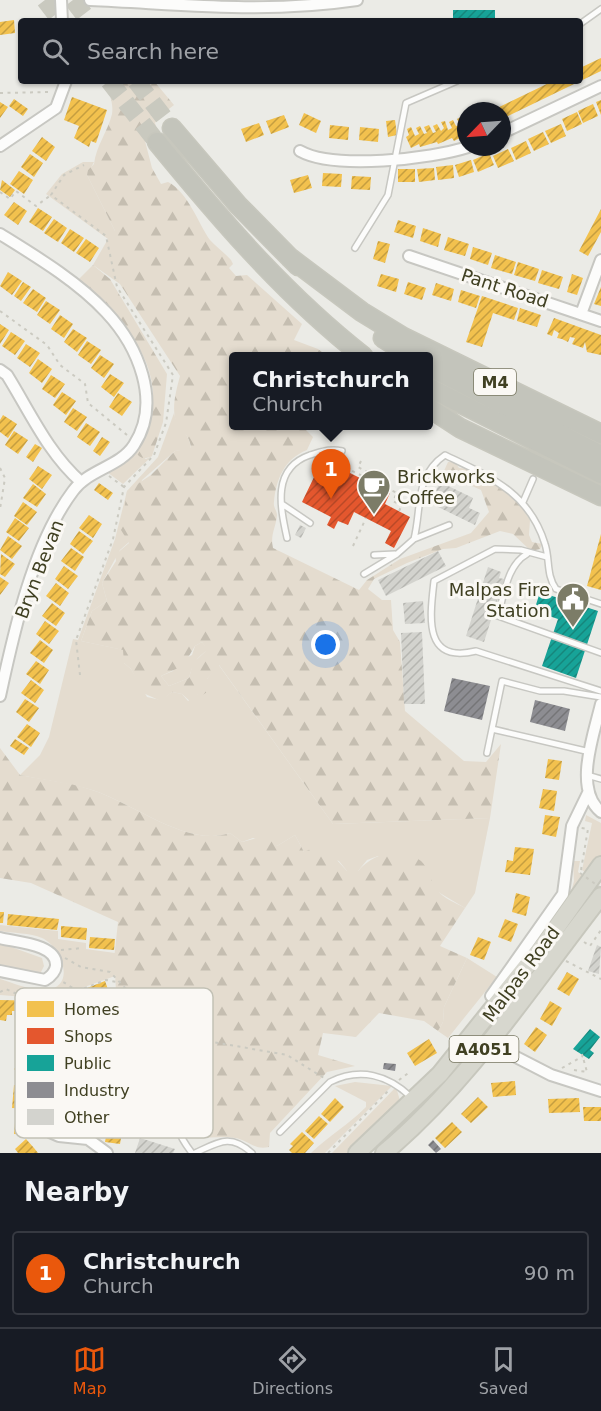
<!DOCTYPE html>
<style>
:root{--surface:#171b24;--page:#242831;--text:#f1f3f6;--muted:#9ea1a6;--line:#363941;--accent:#ea580c}
body{margin:0;font-family:"DejaVu Sans",sans-serif;background:var(--page);color:var(--text)}
.compass{position:absolute;left:457px;top:102px;width:54px;height:54px;border-radius:50%;background:var(--surface);box-shadow:0 2px 4px #0004;rotate:245deg}
.you{position:absolute;left:326px;top:645px;width:21px;height:21px;margin:-15px;border:4px solid #fff;border-radius:50%;background:#1a73e8;box-shadow:0 0 0 9px #1a73e833}
.badge{display:grid;place-items:center;width:39px;height:39px;border-radius:50%;background:var(--accent);color:#fff;font-size:20px;font-weight:700}
.pin{position:absolute;translate:-50% -50px;filter:drop-shadow(0 2px 3px #0008)}
.pin::after{content:'';position:absolute;top:32px;width:21px;height:18px;background:inherit;clip-path:polygon(0 0,100% 0,50% 100%)}
.popup{position:absolute;left:229px;top:352px;width:204px;height:78px;box-sizing:border-box;display:grid;place-content:center;border-radius:6px;background:var(--surface);filter:drop-shadow(0 2px 4px #0005);font-size:20px;white-space:nowrap;color:var(--muted)}
.popup b{font-size:22px;color:var(--text)}
.popup::after{content:'';position:absolute;left:50%;top:100%;margin-left:-12px;border:12px solid transparent;border-top-color:var(--surface)}
.list{margin:0;padding:0;list-style:none}
h2{display:flex;justify-content:space-between;align-items:center;height:78px;margin:0;padding:0 24px;font-size:26px}
h2 small{font-size:20px;font-weight:400;color:var(--muted)}
.list li{display:grid;grid-template-columns:39px 1fr auto;gap:18px;align-items:center;box-sizing:border-box;height:84px;margin:0 12px 12px;padding:0 12px;border:2px solid var(--line);border-radius:6px}
.list b{display:block;font-size:22px;white-space:nowrap}
.list p{margin:0;font-size:20px;white-space:nowrap;color:var(--muted)}
.list em{font-size:20px;font-style:normal;color:var(--muted)}
.icon{flex:none;width:33px;height:33px;fill:none;stroke:currentColor;stroke-width:2;stroke-linecap:round;stroke-linejoin:round}
.map{position:relative;flex:none;width:601px;height:1153px;overflow:hidden}
.search{position:absolute;background:var(--surface);box-shadow:0 2px 4px #0004;left:18px;right:18px;top:18px;height:66px;display:flex;align-items:center;gap:15px;box-sizing:border-box;padding:0 21px;border-radius:6px;color:var(--muted);font-size:22px}
.sheet{height:174px;background:var(--surface)}
nav{display:flex;justify-content:space-around;align-items:center;box-sizing:border-box;height:84px;border-top:2px solid var(--line);background:var(--surface);font-size:16px;color:var(--muted)}
nav a{display:grid;justify-items:center;gap:3px}
nav .on{color:var(--accent)}
.map>svg:first-child{display:block}
.green{fill:#e4dccf}
.forest{fill:url(#forest-firs);fill-rule:evenodd}
.homes{fill:url(#homes-hatch)}
.shops{fill:url(#shops-hatch)}
.public{fill:url(#public-hatch)}
.industry{fill:url(#industry-hatch)}
.building{fill:url(#building-hatch)}
.lines{fill:none;stroke-linecap:round;stroke-linejoin:round}
.highway-tunnel{stroke:#c9c9bf;stroke-width:18;stroke-dasharray:18 9;stroke-linecap:butt}
.lane-casing{stroke:#c7c7c2;stroke-width:8}
.street-casing{stroke:#c7c7c2;stroke-width:14}
.primary-casing{stroke:#c7c7bd;stroke-width:20}
.highway-casing{stroke:#c7c7bd;stroke-width:21}
.path{stroke:#cbcac1;stroke-width:2;stroke-dasharray:3 4.5;stroke-linecap:butt}
.lane{stroke:#fcfcfb;stroke-width:5}
.street{stroke:#fcfcfb;stroke-width:10}
.primary{stroke:#d7d7ce;stroke-width:16}
.highway{stroke:#c3c4bb;stroke-width:18}
.path-bridge{stroke:#cbcac1;stroke-width:2;stroke-dasharray:3 4.5;stroke-linecap:butt}
.labels{text-anchor:middle;dominant-baseline:central;stroke-width:6;stroke-linejoin:round;paint-order:stroke}
.shield{fill:#faf8f4;stroke:#787761;stroke-width:1.5}
.shield-label{font-size:16px;font-weight:bold;fill:#404022}
.street-label{font-size:18px;fill:#404022;stroke:#faf8f4}
.poi-label{font-size:18px;fill:#404022;stroke:#faf8f4;text-anchor:start}
.key{fill:#faf8f4;stroke:#c2c1b5;stroke-width:1.5}
.key-label{font-size:16px;fill:#404022}
</style>
<div class="map">
<svg width="601" height="1153" viewBox="0 0 601 1153">
<defs>
<pattern id="forest-firs" width="22" height="20" patternUnits="userSpaceOnUse" patternTransform="scale(1.5)"><rect width="22" height="20" fill="#e4dccf"/><path d="M5 1l3.5 6h-7zM16 11l3.5 6h-7z" fill="#c5beb1"/></pattern>
<pattern id="homes-hatch" width="6" height="6" patternUnits="userSpaceOnUse" patternTransform="scale(1.5)"><rect width="6" height="6" fill="#f2c14e"/><path d="M-1 1l2-2M0 6l6-6M5 7l2-2" fill="none" stroke="#c59e40"/></pattern>
<pattern id="shops-hatch" width="6" height="6" patternUnits="userSpaceOnUse" patternTransform="scale(1.5)"><rect width="6" height="6" fill="#e4572e"/><path d="M-1 1l2-2M0 6l6-6M5 7l2-2" fill="none" stroke="#ba4927"/></pattern>
<pattern id="public-hatch" width="6" height="6" patternUnits="userSpaceOnUse" patternTransform="scale(1.5)"><rect width="6" height="6" fill="#17a398"/><path d="M-1 1l2-2M0 6l6-6M5 7l2-2" fill="none" stroke="#16867c"/></pattern>
<pattern id="industry-hatch" width="6" height="6" patternUnits="userSpaceOnUse" patternTransform="scale(1.5)"><rect width="6" height="6" fill="#8d8d92"/><path d="M-1 1l2-2M0 6l6-6M5 7l2-2" fill="none" stroke="#757577"/></pattern>
<pattern id="building-hatch" width="6" height="6" patternUnits="userSpaceOnUse" patternTransform="scale(1.5)"><rect width="6" height="6" fill="#d3d3ce"/><path d="M-1 1l2-2M0 6l6-6M5 7l2-2" fill="none" stroke="#b6b6b1"/></pattern>
</defs>
<rect width="100%" height="100%" fill="#ebebe6"/>
<path class="green" d="M83 162H94L87 175 115 231 120 284 93 265 108 239 46 194 62 174Z
M174 413C177 428 190 433 191 449L175 451 142 480 128 536 129 542 120 550 102 583 107 601 92 611 81 641 124 650V663L131 669 147 697 161 700 172 692 182 694 188 701 206 688 207 679 218 664 333 824 490 818 475 893 465 908 378 856 367 860 358 871H347L339 861 304 852 295 835 277 846 253 838 242 842 230 833C187 848 134 803 92 790 69 783 43 780 20 775L40 755 49 737 73 639 78 640 115 539 127 491 158 457Z
M135 452 146 459 152 456 123 484 107 472 122 465Z
M202 642 208 650C196 657 192 666 189 678L169 686 161 676 173 671 176 663 192 655 195 646Z
M586 815 601 823V857L588 875 582 870 592 823 585 821Z
M573 861H580L578 872 585 878 570 896 574 881Z
M0 925 58 931V939L86 943V949L115 953V976L51 999 0 995V979C13 983 32 991 46 990 77 987 62 947 42 938 30 933 13 933 0 931Z
M0 943 42 958 44 966 40 974 0 968Z
M467 958 497 977 448 1038 438 1031 443 1022 444 1007Z
M355 1082 392 1086 325 1153H311C330 1135 348 1125 366 1107V1102L335 1086Z
M396 1087 401 1104 349 1153H332Z
M73 1089 80 1092C86 1105 88 1122 77 1133L54 1129C50 1119 48 1101 54 1092Z"/>
<path class="forest" d="M110 81H154L174 105 160 116 155 123 159 135 145 141 152 168 161 184 168 182C188 192 198 223 210 240 216 247 225 253 231 260L233 264 229 268 236 276 247 275 302 324 294 340 318 349 327 356H234V426H302L313 437 307 450C284 459 276 480 274 502 273 507 277 511 277 515 276 528 270 534 273 548L359 590 367 580 400 559 471 533 489 512 481 490 443 473 448 462H455L459 468 472 469 483 481 504 488 521 506 530 520 529 535 532 542 542 544 540 549 531 551 513 534 500 531 456 548 443 549 407 563 374 579 368 589 382 600H391L393 630 400 642 405 711 464 761 486 762 501 744 490 818 333 824 219 665 207 679V692L200 697 197 694 198 699 192 703 182 694 172 692 161 701 143 693 131 669 124 663 123 650 81 641 92 611 107 601 102 583 116 561 115 555 129 543 121 530 127 491 151 475 175 451 191 448C190 438 186 435 180 428 169 415 176 391 180 376L120 284 112 237 115 231 87 175 88 170 94 164C96 146 108 131 112 114 114 101 107 93 110 81ZM202 642 207 650 193 663 189 678 169 686 161 676 178 668 177 663 186 661 195 646Z
M93 265 110 279 167 374 163 422 152 456C144 460 140 458 135 452 181 382 131 324 77 281Z
M0 748 20 775C44 780 69 782 92 790 134 803 187 848 230 833L242 842 268 835 277 846 295 835 304 852 322 844 347 871H358C373 853 401 845 421 861 429 868 431 882 437 890 443 898 456 903 465 908L440 946 467 958 444 1007 443 1022 438 1031 424 1021 379 1013 356 1037 323 1033 318 1055 355 1066 327 1072 270 1133 269 1147C257 1150 252 1144 242 1140 229 1134 208 1139 194 1138L192 1130 182 1123 194 1060 152 1054 150 1046 132 1042 117 1006 114 959 118 922 31 883 0 878Z"/>
<path class="homes" d="M14 20 15 33 0 35V22Z
M601 58V71L502 119V111H491L553 81H580V68Z
M72 97 107 110 96 143 91 141 89 147 74 138 79 126 64 120Z
M14 99 28 109 23 116 9 106Z
M601 100V115L596 102Z
M0 102 8 107 0 118Z
M593 104 598 116 583 123 578 111Z
M577 112 582 124 567 131 562 119Z
M304 113 321 121 316 133 299 125Z
M284 115 289 127 271 134 266 121Z
M461 117 466 123V135L454 141 452 138 438 144 437 142 420 147 419 144 411 148 406 137 409 135 407 129 411 127 415 136 419 134 416 128 420 126 424 134 427 133 424 127 429 125 433 133 436 132 433 126 437 124 441 131 444 128 441 122 445 121 448 130 452 128 449 122 453 120 456 126 460 125 457 119Z
M395 120 397 135 388 137 386 121Z
M259 123 264 135 246 142 241 129Z
M561 124 566 136 551 143 545 131Z
M330 125 349 127 348 140 329 138Z
M360 127 379 129 378 142 359 140Z
M543 132 549 144 534 151 528 139Z
M42 137 55 147 46 161 32 151Z
M526 141 531 153 516 160 511 148Z
M508 149 514 161 498 168 493 156Z
M489 153 494 165 478 172 473 160Z
M30 154 43 163 34 177 21 167Z
M471 160 474 172 459 177 455 165Z
M453 165 454 178 438 180 436 167Z
M434 168 435 180 419 182 417 169Z
M398 169H415V182H398Z
M19 171 33 180 24 194 10 184Z
M323 173 342 174 341 187 322 186Z
M308 175 312 188 294 193 290 180Z
M352 176 371 177 370 190 351 189Z
M2 180 15 190 10 197 0 190Z
M14 202 27 211 18 225 4 215Z
M38 208 52 217 43 231 29 222Z
M601 209V232L588 256 579 251Z
M54 219 67 228 58 242 44 233Z
M398 220 416 226 413 238 394 232Z
M423 228 441 234 438 247 420 241Z
M70 229 84 238 74 252 61 243Z
M448 237 469 244 465 256 444 250Z
M86 239 99 248 90 262 76 253Z
M378 241 390 244 385 263 373 259Z
M473 247 492 253 488 265 470 259Z
M495 255 516 262 512 274 491 268Z
M518 262 539 269 535 281 514 275Z
M542 270 563 277 559 289 538 283Z
M8 272 22 281 12 295 0 286Z
M381 274 399 279 396 292 377 286Z
M572 274 583 278 577 295 567 292Z
M23 282 31 287 21 301 14 296Z
M408 282 426 288 422 300 404 294Z
M436 283 454 289 451 301 432 295Z
M601 287V306L594 304Z
M33 289 46 298 37 312 23 303Z
M461 290 480 296 476 308 458 302Z
M482 296 518 308 514 320 493 313 482 347 466 342Z
M46 301 60 310 50 324 37 315Z
M520 308 541 315 537 327 517 321Z
M60 315 73 324 64 338 51 329Z
M554 318 601 335V355L587 352 585 342 583 348 572 344 575 338 570 337 568 342 562 339 557 338 559 333 554 330 552 336 547 334Z
M0 324 9 330 0 344Z
M73 329 87 338 77 352 64 342Z
M11 332 25 341 15 355 2 346Z
M87 341 101 350 91 364 78 355Z
M26 344 40 353 30 367 17 358Z
M100 355 114 364 104 378 91 368Z
M38 359 52 369 42 383 29 373Z
M110 374 124 383 114 397 101 387Z
M51 375 65 384 55 398 42 389Z
M62 392 76 401 66 415 53 405Z
M118 393 132 402 122 416 109 407Z
M73 408 87 417 77 431 64 422Z
M3 415 17 424 8 438 0 432V420Z
M86 423 100 432 90 446 77 437Z
M14 431 28 440 18 454 5 445Z
M102 437 110 442 100 456 93 451Z
M35 444 42 448 33 462 26 457Z
M38 466 52 475 42 489 29 479Z
M99 483 113 493 108 500 94 490Z
M33 484 46 494 37 507 23 498Z
M23 502 37 512 27 525 14 516Z
M89 515 102 524 93 538 79 528Z
M15 518 29 528 19 541 6 532Z
M79 531 93 541 83 554 70 544Z
M601 534V590L587 586Z
M8 536 22 546 12 559 0 550Z
M71 548 84 557 75 571 61 561Z
M1 554 15 564 5 577 0 574Z
M64 566 78 576 68 589 55 579Z
M0 577 9 583 0 595Z
M56 583 69 593 60 606 46 596Z
M52 603 65 613 56 626 42 616Z
M45 621 59 631 49 644 36 634Z
M40 640 53 650 44 663 30 653Z
M36 661 49 670 40 684 26 674Z
M31 680 44 690 35 703 21 693Z
M25 699 39 708 29 722 16 712Z
M27 724 40 733 31 747 17 737Z
M15 739 29 748 24 755 10 746Z
M548 759 562 761 559 780 545 778Z
M543 789 557 791 554 811 539 808Z
M545 815 560 817 556 837 542 834Z
M515 847 534 849 530 875 505 872 507 860 513 861Z
M516 893 530 897 526 916 512 912Z
M0 912H4L3 923H0Z
M8 914 59 919 57 930 7 925Z
M505 919 518 924 511 942 498 937Z
M61 926 87 928 86 940 61 937Z
M90 937 115 939 114 950 89 948Z
M478 937 491 942 484 960 470 955Z
M567 972 579 979 569 996 557 989Z
M105 981 109 992 85 1000 82 990Z
M78 994 82 1004 58 1013 54 1002Z
M0 1000 44 1001 43 1019H30L25 1017 26 1011H12V1015H7L6 1021 0 1020Z
M550 1001 562 1008 552 1026 540 1019Z
M536 1027 547 1035 535 1052 524 1044Z
M429 1039 437 1053 415 1066 407 1053Z
M31 1053 42 1064 25 1080 14 1069Z
M47 1056 70 1057 69 1072 46 1071Z
M73 1056 96 1057V1072H73Z
M112 1059 126 1078 114 1087 100 1069Z
M515 1081 516 1095 493 1097 491 1083Z
M14 1085 29 1086 28 1109 12 1108Z
M110 1092 125 1094 121 1117 106 1115Z
M478 1097 488 1107 471 1123 461 1114Z
M335 1098 344 1107 330 1122 321 1114Z
M579 1098 580 1112 549 1113 548 1099Z
M583 1107H601V1121H584Z
M16 1111 31 1112 30 1135 14 1134Z
M319 1116 328 1124 314 1139 305 1131Z
M109 1119 124 1121 120 1144 105 1142Z
M452 1122 462 1132 445 1148 435 1138Z
M302 1132 314 1143 305 1153H292L289 1150 293 1146 290 1144Z
M26 1139 34 1148 38 1153H18L15 1149Z"/>
<path class="shops" d="M338 467 390 493 385 504 410 517 394 548 385 543 391 531 354 512 348 525 338 521 334 529 327 525 331 517 302 502 317 471 332 479Z"/>
<path class="public" d="M453 10H495V21H453Z
M540 592 598 611 576 678 542 666 558 619 534 611Z
M590 1029 600 1037 590 1050 594 1053 589 1059 573 1049Z"/>
<path class="industry" d="M452 678 490 686 482 720 444 711Z
M535 700 570 709 565 731 530 722Z
M384 1063 396 1064 395 1071 383 1069Z
M433 1140 441 1149 436 1153 428 1145Z"/>
<path class="building" d="M440 482 473 498 469 508 480 513 475 525 430 503Z
M300 525 306 528 301 538 295 535Z
M438 551 446 566 386 596 378 580Z
M488 567 501 572 499 578 504 579 484 642 466 636Z
M423 601 425 623 405 624 403 603Z
M422 632 425 704H404L401 633Z
M597 945 601 947 599 974 588 971Z
M175 1060 190 1063 185 1095 170 1092Z
M140 1138 175 1149 173 1153H135Z"/>
<g class="lines">
<path class="highway-tunnel" d="M45 0 61 21
M73 0 89 21
M109 81 157 142
M136 81 172 128"/>
<defs>
<path id="lane" d="M580 24 601 9
M355 248 388 195 406 103 457 81
M523 502 533 479
M282 504 310 523
M287 538C280 506 272 468 310 455 321 452 330 448 342 451
M414 539 449 525
M527 554C507 565 504 595 498 616L601 653
M374 555 395 554
M547 557 521 550 495 549 434 581C430 617 423 664 476 651L601 691
M364 574 397 554 414 539C422 508 414 476 445 455 490 477 529 492 545 544 550 559 546 575 556 589L601 604
M492 729 590 752
M487 753 502 681 540 691H564L601 697
M587 775 601 779
M177 1100C173 1122 178 1135 192 1153
M280 1132 330 1082C360 1067 388 1075 411 1097
M195 1153C219 1142 230 1133 252 1153"/>
<path id="street" d="M61 0 62 21
M90 0C184 4 262 14 357 0
M502 133 601 86
M0 146 56 108 66 81
M300 151C334 170 431 159 468 147
M0 234C37 257 77 281 106 312 138 346 162 402 134 445 120 467 89 469 73 491 33 544 14 631 0 696
M409 256 601 321
M581 314 601 260
M0 370 7 375C30 412 48 453 81 482
M601 704C594 734 573 789 601 812
M0 938C15 942 58 944 56 966 55 973 50 977 45 980L0 971
M491 996 563 894 572 826 588 793
M489 1043 551 1075 601 1091
M88 1139 91 1097C78 1082 63 1082 47 1093V1121L50 1132 59 1136 88 1139 107 1153"/>
<path id="primary" d="M357 1153 440 1074 546 942 601 865
M384 1153C470 1081 532 984 601 896"/>
<path id="highway" d="M172 128 238 205 298 266
M157 142C220 219 284 294 363 356
M289 257 362 312 403 337 601 434
M383 338 412 356
M428 366 601 455
M428 387 601 474
M428 407 460 428 601 496"/>
</defs>
<use href="#lane" class="lane-casing"/>
<use href="#street" class="street-casing"/>
<use href="#primary" class="primary-casing"/>
<use href="#highway" class="highway-casing"/>
<path class="path" d="M0 93 51 92
M0 192 10 199 16 191 36 206 51 195
M0 311 47 345 60 365 85 384 88 403 127 435
M338 459 336 463 397 493 393 501 402 506
M361 461 358 467 373 475 371 480
M0 468 5 478 0 509
M109 476 124 487
M373 485 381 471
M399 511 403 503
M353 546 366 518
M80 675 76 640 113 539 124 487 154 455 166 423 173 375 117 287 106 236 51 195 64 175 84 165
M581 870 588 829 581 828
M584 942 590 946 601 930
M61 950 83 948
M65 958 81 967 110 972 163 1028 173 1035 287 1055 324 1078
M566 961 601 979
M77 991 106 980 117 982
M0 992 6 989 19 995 20 999 51 1001 47 989
M51 1001 79 992 60 980
M562 1068 583 1056
M574 1070 587 1072 582 1054
M399 1080 411 1071
M328 1153 389 1090"/>
<use href="#lane" class="lane"/>
<use href="#street" class="street"/>
<use href="#primary" class="primary"/>
<use href="#highway" class="highway"/>
<path class="path-bridge" d="M580 873 601 888"/>
</g>
<defs>
<symbol id="cafe-pin" viewBox="-11 -11 22 30"><path d="M0 17L-7.5 6A9.5 9.5 0 1 1 7.5 6Z" fill="#7c7c67" stroke="#faf8f4"/><path d="M-5.5-4.5H6V0H3Q3 3.5 0 3.5H-2.5Q-5.5 3.5-5.5 0ZM3-3.2v2h1.7v-2ZM-6 4.5H4V6H-6Z" fill="#fff"/></symbol>
<symbol id="civic-pin" viewBox="-11 -11 22 30"><path d="M0 17L-7.5 6A9.5 9.5 0 1 1 7.5 6Z" fill="#7c7c67" stroke="#faf8f4"/><path d="M-.6-6.5H3V-4.5H.6V-3L4-1V1h2V6H-6V1h2V-1L-.6-3ZM-1.2 2.5V6h2.4V2.5Z" fill="#fff"/></symbol>
</defs>
<g fill-rule="evenodd">
<use href="#cafe-pin" x="355" y="467" width="38" height="52"/>
<use href="#civic-pin" x="554" y="580" width="38" height="52"/>
</g>
<g class="labels">
<g class="shield">
<rect x="474" y="369" width="42" height="26" rx="4.5"/>
<rect x="449.5" y="1036" width="69" height="26" rx="4.5"/>
</g>
<g class="shield-label">
<text x="495" y="382">M4</text>
<text x="484" y="1049">A4051</text>
</g>
<g class="street-label">
<text transform="translate(505 288) rotate(18)">Pant Road</text>
<text transform="translate(39 569) rotate(-69)">Bryn Bevan</text>
<text transform="translate(521 974) rotate(-53)">Malpas Road</text>
</g>
<g class="poi-label">
<text x="397" y="476">Brickworks<tspan x="397" dy="21">Coffee</tspan></text>
<text x="550" y="589" text-anchor="end">Malpas Fire<tspan x="550" dy="21">Station</tspan></text>
</g>
</g>
<rect x="15" y="988" width="198" height="150" rx="9" class="key"/>
<rect x="27" y="1001" width="27" height="16" fill="#f2c14e"/>
<rect x="27" y="1028" width="27" height="16" fill="#e4572e"/>
<rect x="27" y="1055" width="27" height="16" fill="#17a398"/>
<rect x="27" y="1082" width="27" height="16" fill="#8d8d92"/>
<rect x="27" y="1109" width="27" height="16" fill="#d3d3ce"/>
<g class="key-label">
<text x="64" y="1015">Homes</text>
<text x="64" y="1042">Shops</text>
<text x="64" y="1069">Public</text>
<text x="64" y="1096">Industry</text>
<text x="64" y="1123">Other</text>
</g>
</svg>
<svg class="compass" viewBox="-18 -18 36 36"><path d="M0-13l5 13h-10z" fill="#e53935"/><path d="M0 13l5-13h-10z" fill="#9ea1a6"/></svg>
<div class="you"></div>
<div class="pin badge" style="left:331px;top:499px">1</div>
<div class="popup"><b>Christchurch</b>Church</div>
<div class="search"><svg class="icon" aria-label="search" viewBox="0 0 24 24"><circle cx="10" cy="10" r="6"/><path d="M15 15l6 6"/></svg>Search here</div>
</div>
<section class="sheet">
<h2>Nearby<small></small></h2>
<ul class="list">
<li><span class="badge">1</span><div><b>Christchurch</b><p>Church</p></div><em>90 m</em></li>
</ul>
</section>
<nav>
<a class="on"><svg class="icon" aria-label="map" viewBox="0 0 24 24"><path d="M3 6l6-2 6 2 6-2v14l-6 2-6-2-6 2zM9 4v14M15 6v14"/></svg>Map</a>
<a><svg class="icon" aria-label="directions" viewBox="0 0 24 24"><path d="M12 3l9 9-9 9-9-9zM9 14v-3h6M13 9l2 2-2 2"/></svg>Directions</a>
<a><svg class="icon" aria-label="saved" viewBox="0 0 24 24"><path d="M7 4h10v16l-5-4-5 4z"/></svg>Saved</a>
</nav>
